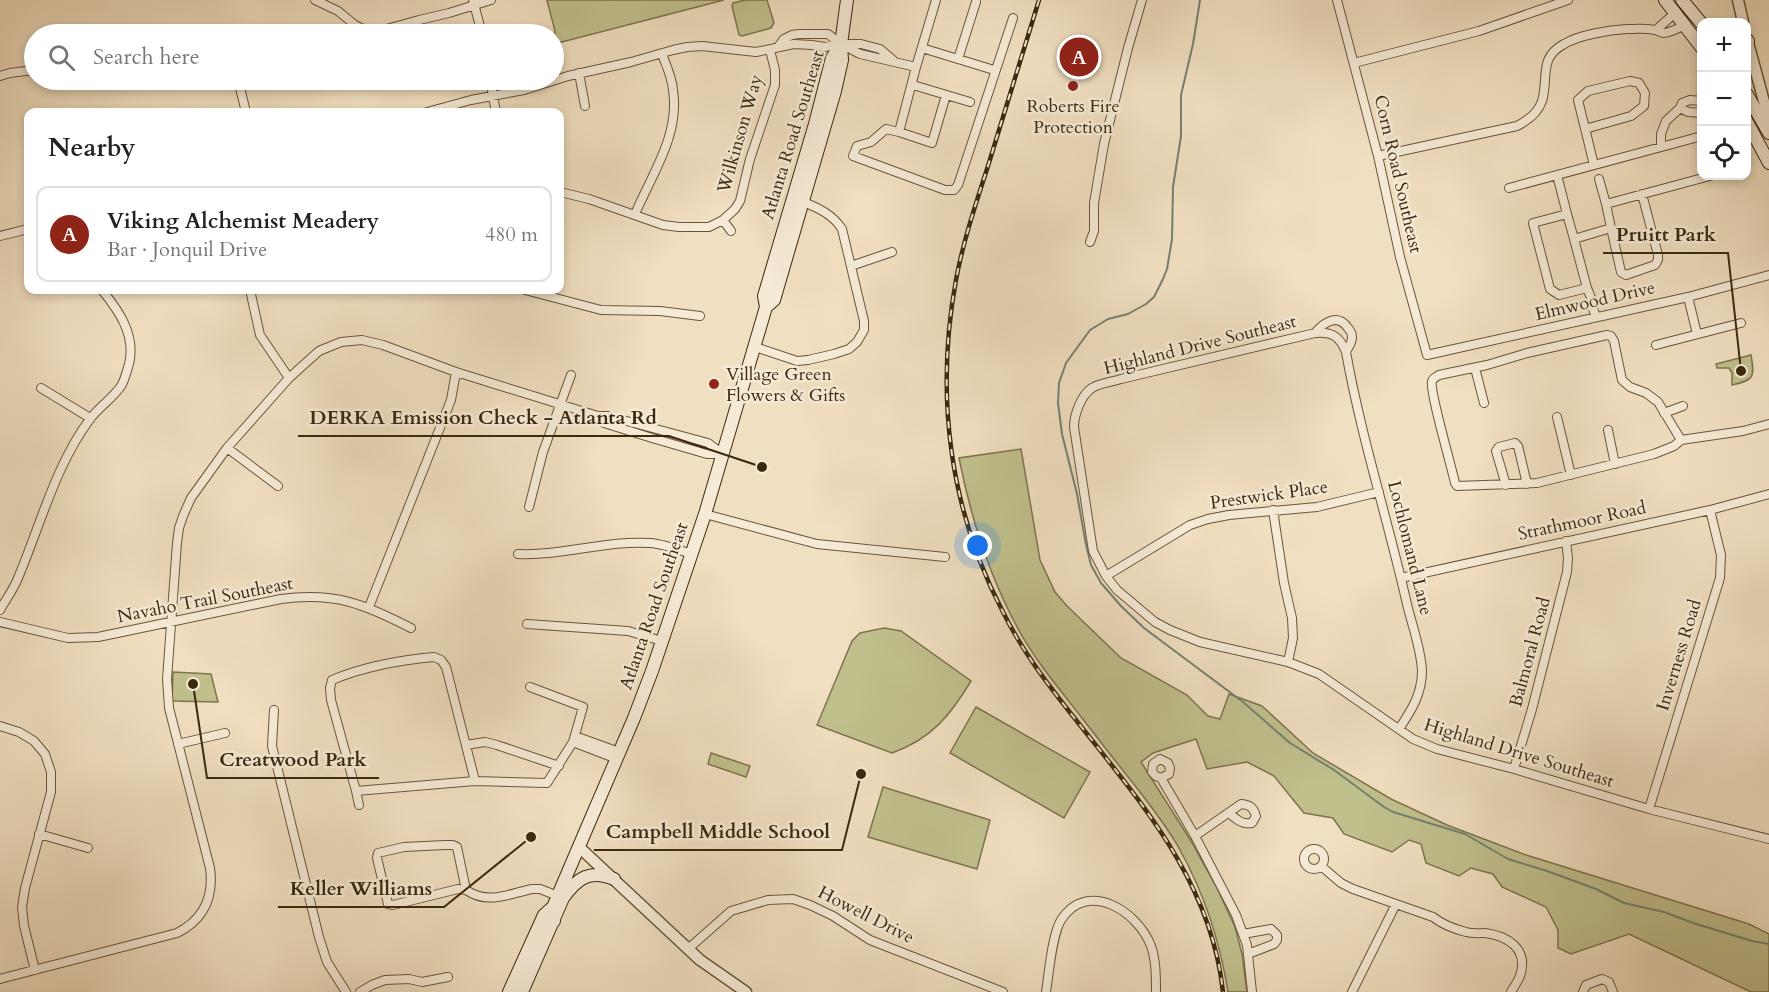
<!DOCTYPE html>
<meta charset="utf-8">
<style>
:root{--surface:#fff;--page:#f2f2f2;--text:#222;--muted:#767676;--line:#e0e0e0;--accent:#8f2418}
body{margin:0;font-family:Cardo,serif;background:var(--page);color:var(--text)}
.controls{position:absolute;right:18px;top:18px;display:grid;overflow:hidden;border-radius:12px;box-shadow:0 3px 9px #0003}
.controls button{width:54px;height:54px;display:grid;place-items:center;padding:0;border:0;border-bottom:2px solid var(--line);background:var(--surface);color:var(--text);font:30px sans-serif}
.you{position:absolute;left:978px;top:546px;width:21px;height:21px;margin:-15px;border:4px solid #fff;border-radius:50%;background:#1a73e8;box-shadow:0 0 0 9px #1a73e833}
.badge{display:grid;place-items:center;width:39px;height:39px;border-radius:50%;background:var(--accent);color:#fff;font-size:20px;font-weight:700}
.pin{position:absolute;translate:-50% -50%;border:3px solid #fff;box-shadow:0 2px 6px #0006}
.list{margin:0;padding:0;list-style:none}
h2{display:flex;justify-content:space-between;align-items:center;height:78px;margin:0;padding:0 24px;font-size:26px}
h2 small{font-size:20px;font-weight:400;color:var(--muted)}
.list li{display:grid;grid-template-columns:39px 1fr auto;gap:18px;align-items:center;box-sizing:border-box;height:96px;margin:0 12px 12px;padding:0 12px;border:2px solid var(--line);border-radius:12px}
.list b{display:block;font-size:22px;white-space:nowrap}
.list p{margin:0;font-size:20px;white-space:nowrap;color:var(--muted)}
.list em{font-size:20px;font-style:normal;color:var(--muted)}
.icon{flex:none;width:33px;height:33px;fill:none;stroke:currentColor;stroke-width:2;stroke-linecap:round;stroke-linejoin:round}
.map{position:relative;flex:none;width:1769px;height:992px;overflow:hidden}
.search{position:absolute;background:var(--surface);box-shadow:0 3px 9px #0003;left:24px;top:24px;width:540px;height:66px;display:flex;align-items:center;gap:15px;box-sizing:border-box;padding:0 21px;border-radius:33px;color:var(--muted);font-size:22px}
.panel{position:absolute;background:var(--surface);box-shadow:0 3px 9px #0003;left:24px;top:108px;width:540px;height:186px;border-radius:12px}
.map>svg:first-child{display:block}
.green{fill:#c0c08d;stroke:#7e744e;stroke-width:1.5}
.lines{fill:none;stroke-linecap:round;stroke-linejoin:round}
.stream{stroke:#748173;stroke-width:2}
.minor-casing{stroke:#68563a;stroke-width:10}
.tertiary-casing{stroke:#68563a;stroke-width:13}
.secondary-casing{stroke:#3b290e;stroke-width:14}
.minor{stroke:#f5ead6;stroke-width:8}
.tertiary{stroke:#f5ead6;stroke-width:10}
.secondary{stroke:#f5ead6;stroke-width:12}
.rail-casing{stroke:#3b290e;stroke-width:4.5}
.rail{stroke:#f5ead6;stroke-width:2;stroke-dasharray:7;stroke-linecap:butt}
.poi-dot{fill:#8f2418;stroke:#f5ead6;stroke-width:2}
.labels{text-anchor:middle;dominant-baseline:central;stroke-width:5;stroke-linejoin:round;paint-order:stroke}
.poi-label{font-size:18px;fill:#3b290e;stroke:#f5ead6}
.street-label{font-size:18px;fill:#3b290e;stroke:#f5ead6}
.leader{fill:none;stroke:#3b290e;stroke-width:2}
.callout-dot{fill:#3b290e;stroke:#f5ead6;stroke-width:2}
.callout-label{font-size:20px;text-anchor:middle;font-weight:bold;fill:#3b290e;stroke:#f5ead6;stroke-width:5;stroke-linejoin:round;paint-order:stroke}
</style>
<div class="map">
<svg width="1769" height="992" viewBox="0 0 1769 992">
<rect width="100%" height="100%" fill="#f0dfc0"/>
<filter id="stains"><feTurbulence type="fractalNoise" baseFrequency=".00333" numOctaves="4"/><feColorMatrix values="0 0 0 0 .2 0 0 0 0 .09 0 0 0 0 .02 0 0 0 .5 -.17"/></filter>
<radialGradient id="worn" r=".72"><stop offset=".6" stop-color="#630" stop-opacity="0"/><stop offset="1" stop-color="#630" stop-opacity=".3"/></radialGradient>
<path class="green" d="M547 0H724L554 44 555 31Z
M745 0H767L774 23 771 28 742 36 739 35 732 6 733 3Z
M1751 355C1755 378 1754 380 1732 385V373L1729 368H1717L1716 364Z
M1021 449 1040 560 1055 592 1067 606 1121 658 1187 695 1208 716 1220 719 1229 694 1262 706 1313 753 1391 799 1447 825 1526 855 1749 924 1769 934V992H1751L1629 934 1571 954 1558 948V930L1546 907 1502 887 1493 874 1471 868 1459 876 1426 863 1421 844 1409 840 1392 852 1344 834 1333 818 1304 813 1274 776 1247 762 1207 769 1196 739 1153 753 1141 762 1191 841 1217 888 1235 927 1242 954 1247 992H1228C1220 942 1205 895 1180 850 1167 826 1150 805 1133 783 1116 762 1099 740 1082 718 1061 691 1038 664 1021 634 990 579 971 519 959 458Z
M884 628 901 631 971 681C950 716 931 739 892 753L817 725 852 641 860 633Z
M173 672 211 674 218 702 172 701Z
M976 707 1090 772 1064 818 950 753Z
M711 753 750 766 746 777 708 764Z
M883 787 990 820 977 869 868 837Z"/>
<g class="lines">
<path class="stream" d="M1200 0 1193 44 1181 95V136L1173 187 1172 239 1167 269 1163 279 1154 297 1146 304 1128 314 1108 319 1090 330 1066 363 1059 383 1058 403 1062 434 1077 494 1086 545 1091 565 1101 583 1121 606 1144 628 1243 702 1290 743 1334 770 1384 807 1393 812 1465 834 1508 859 1547 871 1596 889 1624 903 1664 912 1693 923 1752 941 1769 944"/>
<defs>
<path id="minor" d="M315 0 338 11 355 25 369 32 379 31 419 20 449 13 491 0
M473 0 482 34
M1337 0 1378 156 1400 257 1427 355 1688 297 1769 275
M1656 30 1675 13
M778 47 784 39 792 35 799 34H828L841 44 860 54 916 67
M922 48 994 70
M958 59 976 2
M1354 63 1479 31 1568 0
M579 73 585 106
M0 76 10 73 34 70
M238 80 246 112
M490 80 496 112
M913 85 970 102
M946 95 932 143 899 132 886 129 871 142 857 146 853 156 945 190H954L958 185 1013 18
M1680 108 1688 112 1702 113
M427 112 471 100 524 90 568 76 631 62 673 50 687 47 702 46 756 52 794 44 812 45 825 47 841 44H861L880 49 893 60
M1585 129 1631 116 1644 106 1645 93 1639 83 1630 81 1588 91 1578 100 1594 165
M899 132 916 67 936 0
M1661 147V134L1666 121 1680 108 1682 103 1690 100 1702 101
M1378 156 1517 126C1527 121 1538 113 1542 101 1549 78 1538 58 1564 44 1579 35 1609 30 1627 29 1635 29 1646 28 1654 30 1657 30 1660 32 1663 33 1670 33 1679 28 1685 25
M1557 175 1567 214 1533 223 1550 289 1559 295 1587 288 1574 239 1611 228 1606 204
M1599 179 1606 204 1710 176
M1509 188 1702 136
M560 192 589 199 663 225 679 227H709L723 220 735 209 740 201 750 159 775 85V70L770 50
M635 214C652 174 680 135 673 90 672 77 666 65 662 54
M1567 214 1574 239
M723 220 731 231
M1611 228 1621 272 1626 275 1655 265 1658 260V255L1642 194
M0 236 28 229
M1090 242 1094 231V203L1104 144 1128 48 1142 0
M851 266 892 252
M1587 288 1594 305 1593 309 1596 317
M250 290 260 335 289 378
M525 290 601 310 660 311 700 316
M1688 297 1697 334
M1315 333C1324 322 1338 313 1348 328 1351 332 1352 333 1352 338 1352 343 1348 347 1346 352
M1607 335 1611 336 1614 341 1622 380 1630 387 1646 393 1658 402 1681 440 1674 446 1654 454 1537 483 1457 486 1455 483C1452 468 1429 390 1432 381 1434 377 1436 377 1439 375L1487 365 1527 353Z
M1656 345 1741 323
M755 347 797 361 808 360 834 354 849 349 857 342 864 330V321L842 229C833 215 819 208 803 202
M1475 368 1484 403
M41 388 90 418
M1664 413 1683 406
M598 416 604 423 652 438 707 454H722
M1557 417 1571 475
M1608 430 1615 464
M1681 440 1743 431 1769 424
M227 448 278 486
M1506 485 1496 451 1499 447 1515 443 1518 446 1527 484
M529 507 543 452 571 375
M1273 510 1284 583 1292 618 1293 638 1288 662
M705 514 817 544 945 557
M518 554C563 556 607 540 650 543 664 544 677 549 691 554
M1106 576 1190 525 1208 519 1229 515 1317 507 1379 492
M1401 578 1710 510 1769 494
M369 607 451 400 456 372
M0 610C6 599 14 589 18 578 40 526 56 464 90 419 99 407 113 398 121 386 125 380 127 370 129 364 136 335 119 311 102 290
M0 622 68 638 98 637 281 599C336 592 364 604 411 628
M527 624 628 631 662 641
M274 710 272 746 319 937 327 962 346 992
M0 726 19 732 34 741 45 754 51 772V792L25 888 22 907 24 926 35 970
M1399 729C1411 711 1422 694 1422 671 1421 647 1411 623 1406 600 1387 517 1361 436 1346 352 1340 337 1332 331 1315 333L1121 379C1112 382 1100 383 1092 388 1081 395 1074 415 1074 427L1093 551 1106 576 1117 590 1155 622 1170 630 1200 642 1288 662 1319 674 1413 739 1437 749 1514 769 1649 809 1769 839
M575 736 619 752
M573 742 617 759
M178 744 225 733
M466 745 485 742 497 745 559 766
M1514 769 1532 709 1567 572 1568 558 1566 541
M1161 778 1169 774 1170 768 1168 763 1160 759 1153 764 1152 772 1156 776 1161 778 1195 836 1236 915 1247 945 1252 992
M356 791 331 700 330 688 332 680C363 667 401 660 434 657L441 660 446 667 475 781
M359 805 356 791 475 781 547 783 573 742 583 707 530 687
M1649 809 1720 578 1721 555 1710 510
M39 834 88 848
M1195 836 1241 804C1250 805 1253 807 1256 816L1252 823C1242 825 1236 819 1229 813
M445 845H453L457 847 466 890 458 889 393 905 388 904 377 858 378 853 404 847Z
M1304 859a10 10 0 1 1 20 0a10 10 0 1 1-20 0Z
M1321 866 1341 883 1353 889 1433 917C1443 925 1454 929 1466 932 1473 934 1479 933 1485 933 1508 936 1529 949 1520 976 1518 981 1514 987 1511 992
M466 890C488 905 508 894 532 889H540L558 896
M1243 934 1271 929 1277 935V940L1274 944 1248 954
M688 949 731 911 768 900 793 899 810 905 833 916 870 940 1003 992
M0 979 177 933C203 920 214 898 210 868L169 708 167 679 177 543 179 528 183 516 191 498 227 448 289 378 319 351 341 342 362 340 383 345 456 372 598 416H608L708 443 723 454
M360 992 372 985 385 980 409 979 422 982 448 977
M1046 992C1049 973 1052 935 1061 920 1087 879 1138 911 1151 946 1156 960 1156 977 1156 992
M1352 992 1396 904
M1583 992 1586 985 1602 979 1609 982 1613 992"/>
<path id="tertiary" d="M1738 0 1743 22
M1747 39 1769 120
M579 847 700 960 746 992"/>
<path id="secondary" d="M1665 0 1702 48
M1682 0 1702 24
M1746 49 1748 41
M1746 93 1769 133
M1746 120 1769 163
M766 307 764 296 815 124 832 58 841 44
M554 921 553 907 634 718 652 671 705 514 766 307 774 300 835 91 842 60 841 44 847 0
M509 992 544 915 553 907
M522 992 563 898C577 878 590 869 614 879"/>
</defs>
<use href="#minor" class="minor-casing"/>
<use href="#tertiary" class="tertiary-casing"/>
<use href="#secondary" class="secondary-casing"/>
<use href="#minor" class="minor"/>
<use href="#tertiary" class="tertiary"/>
<use href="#secondary" class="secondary"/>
<defs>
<path id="rail" d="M1039 0C1022 55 1005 110 988 166 976 203 963 242 956 280 935 394 949 509 1003 612 1022 651 1049 686 1076 720 1142 804 1211 881 1223 992"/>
</defs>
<use href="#rail" class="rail-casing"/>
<use href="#rail" class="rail"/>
</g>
<g class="poi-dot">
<circle cx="1073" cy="86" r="6"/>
<circle cx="714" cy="384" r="6"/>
</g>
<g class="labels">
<g class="poi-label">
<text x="1073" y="106">Roberts Fire<tspan x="1073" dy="21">Protection</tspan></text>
<text x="726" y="374" text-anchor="start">Village Green<tspan x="726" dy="21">Flowers &amp; Gifts</tspan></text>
</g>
<g class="street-label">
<text transform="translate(740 134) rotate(-74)">Wilkinson Way</text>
<text transform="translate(793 135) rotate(-73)">Atlanta Road Southeast</text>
<text transform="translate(1398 174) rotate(77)">Corn Road Southeast</text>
<text transform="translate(1595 301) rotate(-13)">Elmwood Drive</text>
<text transform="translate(1200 345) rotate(-14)">Highland Drive Southeast</text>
<text transform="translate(1269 495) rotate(-8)">Prestwick Place</text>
<text transform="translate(1582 521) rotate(-12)">Strathmoor Road</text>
<text transform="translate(1410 548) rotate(76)">Lochlomand Lane</text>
<text transform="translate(205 600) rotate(-11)">Navaho Trail Southeast</text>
<text transform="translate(654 606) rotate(-71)">Atlanta Road Southeast</text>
<text transform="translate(1530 652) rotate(-75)">Balmoral Road</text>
<text transform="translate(1679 655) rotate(-73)">Inverness Road</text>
<text transform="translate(1519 753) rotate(17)">Highland Drive Southeast</text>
<text transform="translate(866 915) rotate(27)">Howell Drive</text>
</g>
</g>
<path class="leader" d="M1741 371L1728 253H1603M762 467L669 436H298M193 684L207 778H379M861 774L842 850H594M531 837L444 907H278"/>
<g class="callout-dot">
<circle cx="1741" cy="371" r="6"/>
<circle cx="762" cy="467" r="6"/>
<circle cx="193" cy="684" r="6"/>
<circle cx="861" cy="774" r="6"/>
<circle cx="531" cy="837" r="6"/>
</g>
<g class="callout-label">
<text x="1666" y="241">Pruitt Park</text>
<text x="483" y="424">DERKA Emission Check - Atlanta Rd</text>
<text x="293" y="766">Creatwood Park</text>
<text x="718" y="838">Campbell Middle School</text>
<text x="361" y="895">Keller Williams</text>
</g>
<rect width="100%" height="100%" filter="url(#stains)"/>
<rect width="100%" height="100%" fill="url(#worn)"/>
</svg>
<div class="controls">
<button>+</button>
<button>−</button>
<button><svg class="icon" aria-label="locate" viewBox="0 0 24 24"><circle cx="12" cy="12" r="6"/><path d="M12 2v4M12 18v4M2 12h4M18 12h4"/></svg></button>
</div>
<div class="you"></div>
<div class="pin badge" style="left:1079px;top:57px">A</div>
<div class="search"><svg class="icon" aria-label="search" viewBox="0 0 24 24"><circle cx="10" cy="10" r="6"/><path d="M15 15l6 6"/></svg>Search here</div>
<section class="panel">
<h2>Nearby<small></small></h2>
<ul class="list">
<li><span class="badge">A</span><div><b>Viking Alchemist Meadery</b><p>Bar · Jonquil Drive</p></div><em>480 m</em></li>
</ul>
</section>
</div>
